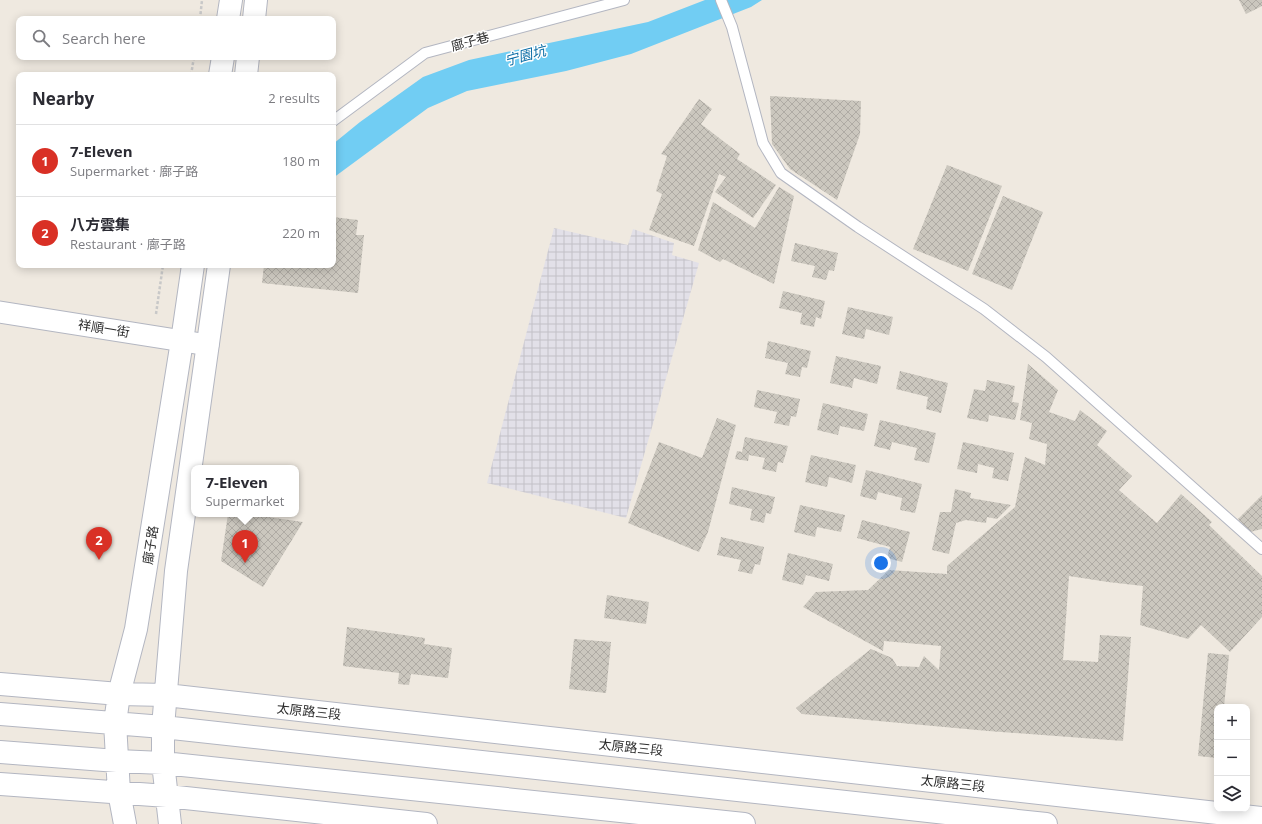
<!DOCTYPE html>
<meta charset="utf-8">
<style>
:root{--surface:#fff;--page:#f7f7f7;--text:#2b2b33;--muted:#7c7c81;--line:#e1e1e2;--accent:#d93025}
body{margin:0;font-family:"Open Sans","Noto Sans TC",sans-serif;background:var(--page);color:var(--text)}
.controls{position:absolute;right:12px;bottom:12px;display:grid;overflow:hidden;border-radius:8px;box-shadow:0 2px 10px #0003}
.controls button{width:36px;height:36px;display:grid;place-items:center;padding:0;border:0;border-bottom:1px solid var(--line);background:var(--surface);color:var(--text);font:20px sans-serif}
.you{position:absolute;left:881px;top:563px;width:14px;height:14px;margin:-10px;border:3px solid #fff;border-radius:50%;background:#1a73e8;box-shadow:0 0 0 6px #1a73e833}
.badge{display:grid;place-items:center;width:26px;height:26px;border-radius:50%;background:var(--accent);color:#fff;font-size:13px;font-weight:700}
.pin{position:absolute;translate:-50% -33px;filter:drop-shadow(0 1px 2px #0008)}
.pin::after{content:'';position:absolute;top:21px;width:14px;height:12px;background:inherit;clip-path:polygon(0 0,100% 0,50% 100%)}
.popup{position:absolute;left:191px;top:465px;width:108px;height:52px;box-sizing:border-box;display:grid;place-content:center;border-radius:8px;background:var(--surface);filter:drop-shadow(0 1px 3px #0005);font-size:13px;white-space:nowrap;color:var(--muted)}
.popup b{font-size:15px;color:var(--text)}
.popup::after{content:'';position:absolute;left:50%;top:100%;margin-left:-8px;border:8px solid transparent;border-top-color:var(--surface)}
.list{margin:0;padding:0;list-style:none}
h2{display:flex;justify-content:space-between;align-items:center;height:52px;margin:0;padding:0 16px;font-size:17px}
h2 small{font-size:13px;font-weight:400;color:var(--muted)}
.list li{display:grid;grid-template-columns:26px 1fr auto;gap:12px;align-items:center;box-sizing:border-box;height:72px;padding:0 16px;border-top:1px solid var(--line)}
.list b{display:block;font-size:15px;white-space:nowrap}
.list p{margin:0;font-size:13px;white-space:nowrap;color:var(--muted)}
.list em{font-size:13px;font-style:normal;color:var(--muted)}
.icon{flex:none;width:22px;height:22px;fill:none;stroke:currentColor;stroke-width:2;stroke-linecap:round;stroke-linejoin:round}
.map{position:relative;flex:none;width:1262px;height:824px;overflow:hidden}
.search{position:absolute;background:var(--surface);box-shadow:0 2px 10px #0003;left:16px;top:16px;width:320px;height:44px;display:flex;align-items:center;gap:10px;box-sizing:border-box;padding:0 14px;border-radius:8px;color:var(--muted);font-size:15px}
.panel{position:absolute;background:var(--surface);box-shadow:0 2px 10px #0003;left:16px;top:72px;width:320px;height:196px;border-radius:8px}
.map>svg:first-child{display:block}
.industrial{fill:url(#industrial-grid)}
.water{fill:#71cdf3}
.building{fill:url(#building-cross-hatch)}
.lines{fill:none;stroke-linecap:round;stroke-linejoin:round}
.lane-casing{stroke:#b3b6c1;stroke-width:12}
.street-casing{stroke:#b3b6c1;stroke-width:23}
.secondary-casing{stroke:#b3b6c1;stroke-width:24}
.path{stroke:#c8c8c8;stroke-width:2.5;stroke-dasharray:3 2;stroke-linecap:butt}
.lane{stroke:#fff;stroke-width:10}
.street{stroke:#fff;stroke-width:21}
.secondary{stroke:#fff;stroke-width:22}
.labels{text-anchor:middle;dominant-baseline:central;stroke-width:3;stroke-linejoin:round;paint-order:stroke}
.street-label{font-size:13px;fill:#2d2d2d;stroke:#fff}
.water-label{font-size:14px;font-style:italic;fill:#096ca5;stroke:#fff}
</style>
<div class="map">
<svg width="1262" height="824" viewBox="0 0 1262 824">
<defs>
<pattern id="industrial-grid" width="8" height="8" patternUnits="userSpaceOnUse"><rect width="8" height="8" fill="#e2e0e8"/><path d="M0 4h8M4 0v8" fill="none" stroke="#c2c0c7"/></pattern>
<pattern id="building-cross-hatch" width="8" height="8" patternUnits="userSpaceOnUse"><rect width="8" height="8" fill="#cbc7be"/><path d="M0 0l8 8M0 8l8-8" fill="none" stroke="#afaba4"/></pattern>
</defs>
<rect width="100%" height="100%" fill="#efe9e0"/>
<path class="industrial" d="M554 228 628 245 633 229 674 243 672 255 699 263 626 518 487 483Z"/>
<path class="water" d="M705 0H762L751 7 631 54 566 71 467 91 428 108 333 178V144L360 122 423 77 469 60 648 22Z"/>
<path class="building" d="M1239 0H1262V6L1246 14Z
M770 96 861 101 860 134 837 200 790 169 772 144Z
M699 99 712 109 701 124 740 154 737 159 776 185 753 218 715 192 726 177 719 174 694 246 649 230 662 194 656 191 667 156 661 154Z
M947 165 1002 186 968 271 913 249Z
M779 187 794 196 774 284 723 259 720 262 698 250 713 202 755 228Z
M1003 196 1043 212 1012 290 972 274Z
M333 217 358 220 356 235H364L358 293 262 283 264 265H333Z
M795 243 838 253 834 271 829 270 826 280 812 277 815 266 791 261Z
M783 291 825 301 821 319 816 317 814 327 800 324 802 313 779 308Z
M848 307 893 317 889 335 866 329 864 339 842 334Z
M768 341 811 351 807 368 802 367 800 377 785 374 788 363 765 358Z
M836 356 881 366 877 384 854 378 852 388 830 383Z
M1028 364 1058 390 1049 412 1075 421 1080 410 1107 431 1097 445 1132 476 1119 490 1157 523 1181 494 1212 522 1209 525 1262 576V617L1230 652 1201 625 1188 639 1140 625 1143 586 1108 582 1069 576 1063 660 1098 662 1100 635 1131 637 1123 741 988 731 802 714 796 708 871 649 892 658 897 666 919 667 924 656 939 670 941 646 884 641 883 651 803 607 816 592 868 590 889 570 947 574V566L1015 507 1025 457 1045 465 1047 444 1029 439 1032 423 1020 420Z
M900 371 948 383 941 413 926 409 928 397 896 389Z
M987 380 1015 386 1012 402 1019 403 1015 420 989 415 988 422 967 418 974 389 985 391Z
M757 390 800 399 796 417 791 416 789 426 774 423 777 412 754 407Z
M823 403 868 414 864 431 840 426 838 435 817 430Z
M717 418 736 425 708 532 699 552 628 523 659 442 702 458Z
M880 420 936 433 929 463 914 460 917 448 892 442 890 450 874 446Z
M745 437 788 446 783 463 778 462 776 472 762 469 765 458 749 455 748 461 735 459 737 451 742 452Z
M963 442 1014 453 1008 481 992 478 994 468 978 464 977 473 957 469Z
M811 455 856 465 852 483 829 477 827 487 805 482Z
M866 470 922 484 915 513 900 510 902 498 878 492 876 500 860 496Z
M732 487 775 497 771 514 766 513 764 523 750 520 752 509 729 504Z
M955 489 971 493 970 498 1011 505 997 519 987 517 986 523 966 520 956 523 949 554 932 550 940 512H951Z
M1262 495V529L1250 532 1238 519Z
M800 505 845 515 841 532 817 527 815 537 794 532Z
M228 514H247L303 522 263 587 221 561Z
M862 520 910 532 902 562 887 558 890 547 857 538Z
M721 537 764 547 760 565 755 564 752 574 738 571 741 560 717 555Z
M788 553 833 564 829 581 806 575 803 585 782 580Z
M607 595 649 602 646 624 604 618Z
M347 627 425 638 424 644 452 648 448 678 411 674 409 685 398 684 399 673 343 666Z
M574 639 611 642 606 693 569 689Z
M1208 653 1229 655 1224 707H1217V758L1198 756Z"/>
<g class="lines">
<defs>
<path id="lane" d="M721 0 732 27 763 143 781 173 858 227 984 309 1046 357 1262 549
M333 121 425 53 624 0"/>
<path id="street" d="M0 312 208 345"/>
<path id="secondary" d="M228 19 231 0
M254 19 256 0
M220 75 223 57
M246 75 248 57
M0 684 119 694 166 695 1262 818
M0 714 163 727 1046 824
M0 752 117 761 163 763 744 824
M0 784 167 796 426 824
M125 824 119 792 115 723 119 694 136 629 182 341 193 265
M170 824 163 763V727L176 571 219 265"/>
</defs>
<use href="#lane" class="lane-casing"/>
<use href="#street" class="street-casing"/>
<use href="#secondary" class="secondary-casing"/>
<path class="path" d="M200 19 202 0
M191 75 194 57
M156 314 163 265"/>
<use href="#lane" class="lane"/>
<use href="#street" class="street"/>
<use href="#secondary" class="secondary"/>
</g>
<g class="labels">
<g class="street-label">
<text transform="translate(470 41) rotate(-15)">廍子巷</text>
<text transform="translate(104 328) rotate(9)">祥順一街</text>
<text transform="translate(150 545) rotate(-81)">廍子路</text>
<text transform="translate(309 711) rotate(6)">太原路三段</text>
<text transform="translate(631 747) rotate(6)">太原路三段</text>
<text transform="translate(953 783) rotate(6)">太原路三段</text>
</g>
<g class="water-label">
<text transform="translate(525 55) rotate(-15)">宁園坑</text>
</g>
</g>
</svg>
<div class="controls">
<button>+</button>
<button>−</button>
<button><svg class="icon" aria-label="layers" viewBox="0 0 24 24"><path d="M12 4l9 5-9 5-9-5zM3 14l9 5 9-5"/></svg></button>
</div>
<div class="you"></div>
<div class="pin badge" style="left:245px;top:563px">1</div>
<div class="popup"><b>7-Eleven</b>Supermarket</div>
<div class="pin badge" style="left:99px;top:560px">2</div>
<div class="search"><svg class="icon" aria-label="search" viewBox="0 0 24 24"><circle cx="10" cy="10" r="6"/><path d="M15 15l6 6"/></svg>Search here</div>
<section class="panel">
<h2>Nearby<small>2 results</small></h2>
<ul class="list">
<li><span class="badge">1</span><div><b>7-Eleven</b><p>Supermarket · 廍子路</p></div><em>180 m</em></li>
<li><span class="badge">2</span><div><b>八方雲集</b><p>Restaurant · 廍子路</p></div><em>220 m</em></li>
</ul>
</section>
</div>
